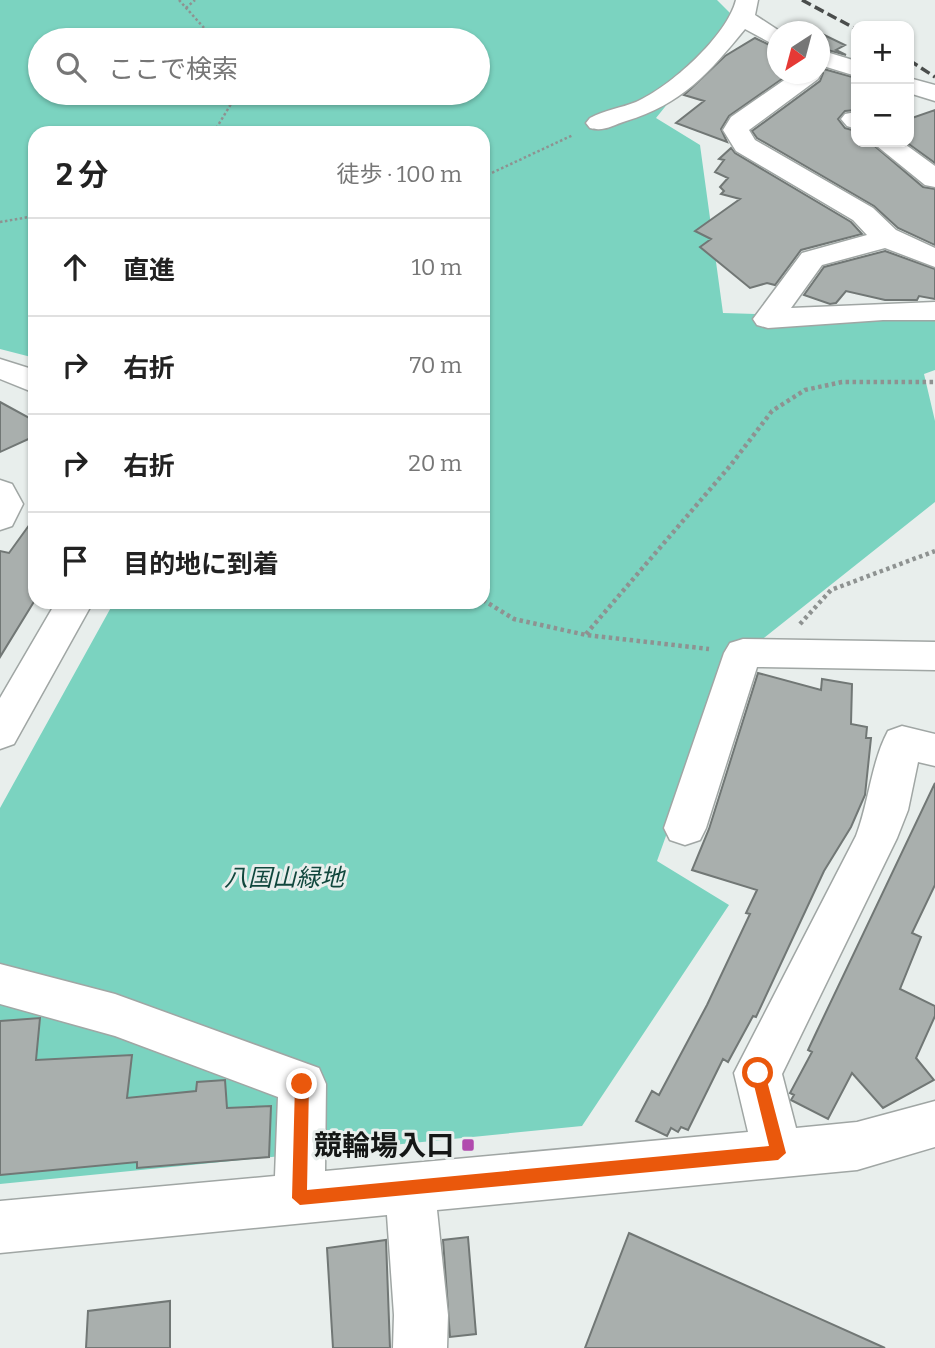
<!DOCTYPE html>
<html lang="ja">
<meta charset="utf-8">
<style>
:root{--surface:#fff;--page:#f2f2f2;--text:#222;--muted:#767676;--line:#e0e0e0}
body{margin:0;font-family:Bitter,"Noto Sans JP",serif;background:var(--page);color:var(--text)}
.controls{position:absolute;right:21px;top:21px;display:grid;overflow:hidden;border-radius:14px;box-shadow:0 2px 5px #0004}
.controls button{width:63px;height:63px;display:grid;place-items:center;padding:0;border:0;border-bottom:2px solid var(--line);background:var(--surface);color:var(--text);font:35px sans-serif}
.compass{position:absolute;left:767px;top:21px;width:63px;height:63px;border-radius:50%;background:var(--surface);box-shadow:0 2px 5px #0004;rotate:216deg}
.stop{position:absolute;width:21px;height:21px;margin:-16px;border:5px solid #ea580c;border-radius:50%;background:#fff}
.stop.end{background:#ea580c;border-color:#fff;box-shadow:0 2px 7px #0008}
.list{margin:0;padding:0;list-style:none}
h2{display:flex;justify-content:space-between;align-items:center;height:91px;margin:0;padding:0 28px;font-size:30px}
h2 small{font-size:23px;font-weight:400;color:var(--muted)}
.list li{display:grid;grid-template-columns:46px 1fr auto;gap:21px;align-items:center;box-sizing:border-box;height:98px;padding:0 28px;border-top:2px solid var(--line)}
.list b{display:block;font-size:26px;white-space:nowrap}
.list em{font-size:23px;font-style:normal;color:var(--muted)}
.icon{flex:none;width:38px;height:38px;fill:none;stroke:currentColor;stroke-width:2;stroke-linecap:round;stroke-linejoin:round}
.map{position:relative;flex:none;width:935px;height:1348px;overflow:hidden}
.search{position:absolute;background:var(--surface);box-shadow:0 2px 5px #0004;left:28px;top:28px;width:462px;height:77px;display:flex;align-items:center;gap:18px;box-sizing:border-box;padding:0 24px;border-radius:38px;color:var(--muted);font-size:26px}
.panel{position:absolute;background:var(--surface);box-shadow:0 2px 5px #0004;left:28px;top:126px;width:462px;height:483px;border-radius:21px}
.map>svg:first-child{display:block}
.green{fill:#7bd3c0;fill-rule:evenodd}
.building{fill:#a9afad;stroke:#717775;stroke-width:2}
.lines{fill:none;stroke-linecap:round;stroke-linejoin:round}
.minor-casing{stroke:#a0a6a4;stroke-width:3}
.path-far1{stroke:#8e9291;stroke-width:2.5;stroke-dasharray:2.5 2.5;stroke-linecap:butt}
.path{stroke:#8e9291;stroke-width:4.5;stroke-dasharray:3.5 3.5;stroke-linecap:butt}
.minor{fill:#fff;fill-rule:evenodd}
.rail{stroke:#4a4d4c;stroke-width:3.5;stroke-dasharray:10 4.5;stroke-linecap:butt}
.route{fill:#ea580c}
.poi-dot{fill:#b14aae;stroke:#e8eeec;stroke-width:2.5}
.labels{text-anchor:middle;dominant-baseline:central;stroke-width:6;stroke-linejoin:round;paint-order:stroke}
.park-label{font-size:24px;font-style:italic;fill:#11473d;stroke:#e8eeec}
.near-poi-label{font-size:28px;font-weight:bold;fill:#151716;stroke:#e8eeec;text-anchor:end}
</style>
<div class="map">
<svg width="935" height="1348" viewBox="0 0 935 1348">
<rect width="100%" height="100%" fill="#e8eeec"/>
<path class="green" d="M0 0H717L736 19 656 118 700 145 723 313 935 320V370L924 374 935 421V502L726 668 657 861 729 905 582 1126 0 1184V808L114 602H483V133H35V358L0 349ZM40 40H478V93H40Z"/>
<path class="building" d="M820 33 845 45 836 50 846 55 820 48Z
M755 38 778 49V74H789L729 116 721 129 727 142 676 123 704 101 684 95 725 56Z
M820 68 856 78V110L845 111 838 119 845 128 856 131V142H870L923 187 935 189V245L898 228 874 206 757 138 752 131 820 81 823 73Z
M935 110V163L906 142H909V119Z
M731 148 735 153 851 222 862 234 801 250 775 285 767 283 750 288 700 247 711 239 695 231 740 199 721 194 724 191 720 187 728 178 715 172 724 160 719 159Z
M885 251 935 269V299L919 296 917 300H885L846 291 836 303 830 304 804 295 824 267Z
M0 402 35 421V436L0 452Z
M35 517V600L0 657V551L9 553Z
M758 673 821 690 822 679 852 684 851 724 867 727 866 738H871L865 795 851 827 824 871 756 1017 753 1016 728 1062 723 1059 688 1130 681 1127 678 1132 671 1128 667 1136 636 1121 652 1091 659 1095 707 1005 750 914 746 913 757 890 692 870 709 829Z
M935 783V885L912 933 921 937 900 989 935 1006V1016L916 1058 934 1080 883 1108 852 1073 828 1119 791 1100 794 1095 790 1093 812 1052 808 1050 816 1033Z
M40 1018 36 1060 132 1055 127 1098 196 1091 197 1082 225 1080 227 1108 271 1106 269 1157 137 1168V1162L0 1175V1021Z
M629 1233 885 1348H585Z
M468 1237 476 1334 450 1337 443 1240Z
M386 1240 390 1348H333L327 1248Z
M170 1301V1348H86L88 1311Z"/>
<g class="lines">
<defs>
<path id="minor" d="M736 0H758L755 15 781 32H778V47L745 29C709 73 682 104 626 121 613 125 604 132 590 128L586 123 590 118C605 110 621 108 636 102 670 87 727 36 736 0Z
M820 50 856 61V76L820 65Z
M820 71 821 74 818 79 749 130 755 140 873 208 896 230 935 248V267L885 248 822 265 791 308 935 302V320H883L768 328 757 325 753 319 802 253 867 235 853 220 736 151 723 130 731 117 793 74Z
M909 78 935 85V101L909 93Z
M856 112V129L847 126 841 119 845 114Z
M872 142H902L935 166V187L925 185Z
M0 359 35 370V393L0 379Z
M0 480 12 484 23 504 12 526 0 530Z
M56 602H93L14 744 0 749V698Z
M743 639 935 642V670L757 667 706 828 700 840 685 845 670 840 664 828 724 653 730 643Z
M902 726 935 734V766L918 762 908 810 897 838 782 1074 796 1128 857 1122 935 1101V1147L857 1170 437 1210 448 1315 447 1348H393L394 1315 387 1215 0 1253V1201L275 1176 278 1097 115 1036 0 1004V964L115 994 319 1068 326 1084 325 1171 748 1132 734 1073 856 836C869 802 871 763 888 731Z"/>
</defs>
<use href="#minor" class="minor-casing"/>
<path class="path-far1" d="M179 0 205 29 209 40
M186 8 195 0
M219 133 217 127 234 99 231 93
M483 177 573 135
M0 222 35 216"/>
<path class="path" d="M483 600 514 619 586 635 709 649
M800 624 831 590 935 551
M586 634 730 466 772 411 805 390 842 382H935"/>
<use href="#minor" class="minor"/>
<path class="rail" d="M802 0 856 29
M909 60 935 77"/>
</g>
<path class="route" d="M758 1067 765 1073 786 1153 778 1160 300 1205 292 1198 295 1084 302 1077 309 1084 307 1190 769 1146 751 1073Z"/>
<rect class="poi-dot" x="461" y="1138" width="14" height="14" rx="3.5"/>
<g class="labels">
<g class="park-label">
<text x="284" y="878">八国山緑地</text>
</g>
<g class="near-poi-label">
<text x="454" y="1145">競輪場入口</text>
</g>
</g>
</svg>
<div class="controls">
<button>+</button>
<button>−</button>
</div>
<svg class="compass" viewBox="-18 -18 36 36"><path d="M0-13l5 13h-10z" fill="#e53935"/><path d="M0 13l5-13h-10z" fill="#767676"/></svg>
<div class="stop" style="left:758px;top:1073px"></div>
<div class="stop end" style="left:302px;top:1084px"></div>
<div class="search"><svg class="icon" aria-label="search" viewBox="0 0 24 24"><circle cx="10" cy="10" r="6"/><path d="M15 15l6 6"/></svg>ここで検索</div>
<section class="panel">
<h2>2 分<small>徒歩 · 100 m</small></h2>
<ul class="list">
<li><svg class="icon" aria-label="ahead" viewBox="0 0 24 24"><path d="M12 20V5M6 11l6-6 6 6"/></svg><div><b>直進</b></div><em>10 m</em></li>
<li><svg class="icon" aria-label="right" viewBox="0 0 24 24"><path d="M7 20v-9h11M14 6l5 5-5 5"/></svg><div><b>右折</b></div><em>70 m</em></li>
<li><svg class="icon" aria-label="right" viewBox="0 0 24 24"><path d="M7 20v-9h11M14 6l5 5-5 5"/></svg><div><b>右折</b></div><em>20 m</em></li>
<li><svg class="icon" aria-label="arrive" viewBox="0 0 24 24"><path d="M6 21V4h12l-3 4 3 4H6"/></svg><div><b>目的地に到着</b></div></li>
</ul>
</section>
</div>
